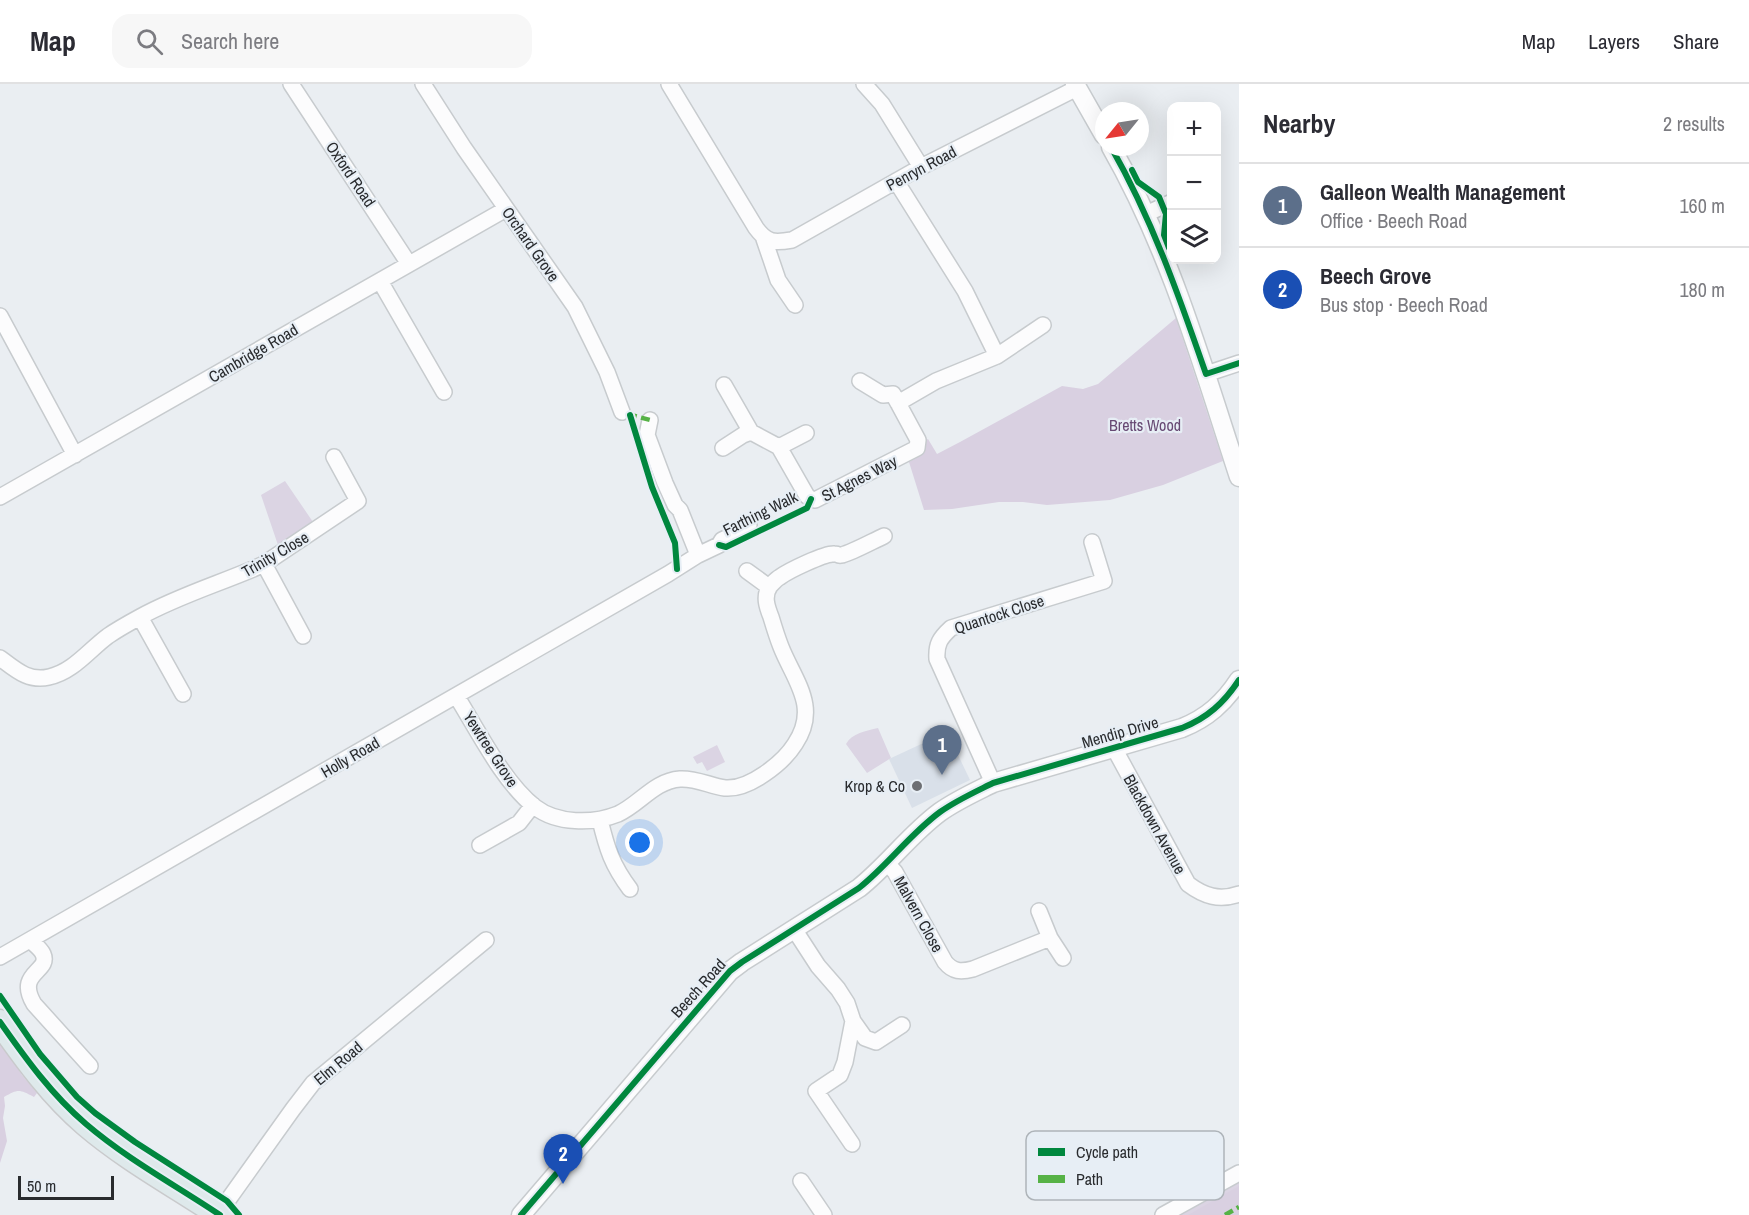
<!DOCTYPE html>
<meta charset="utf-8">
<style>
:root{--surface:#fff;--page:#f7f7f7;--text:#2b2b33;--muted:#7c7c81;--line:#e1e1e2;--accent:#0b8043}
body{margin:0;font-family:"Archivo Narrow",sans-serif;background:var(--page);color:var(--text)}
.controls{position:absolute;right:18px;top:18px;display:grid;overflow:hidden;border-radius:12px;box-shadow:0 6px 24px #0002}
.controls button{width:54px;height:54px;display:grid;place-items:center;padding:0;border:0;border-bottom:2px solid var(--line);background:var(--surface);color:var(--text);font:30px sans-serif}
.compass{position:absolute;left:1095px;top:18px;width:54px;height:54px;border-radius:50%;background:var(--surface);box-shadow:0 6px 24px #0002;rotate:240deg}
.scale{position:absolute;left:18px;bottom:15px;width:96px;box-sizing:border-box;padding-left:6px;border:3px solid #292b2e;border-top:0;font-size:16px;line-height:21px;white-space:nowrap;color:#292b2e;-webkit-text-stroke:4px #e7eef5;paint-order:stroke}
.you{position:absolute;left:640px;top:759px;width:21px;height:21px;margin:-15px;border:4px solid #fff;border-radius:50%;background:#1a73e8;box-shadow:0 0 0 9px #1a73e833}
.badge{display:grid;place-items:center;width:39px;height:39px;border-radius:50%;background:var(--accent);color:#fff;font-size:20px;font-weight:700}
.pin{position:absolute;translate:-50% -50px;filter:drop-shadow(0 2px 3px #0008)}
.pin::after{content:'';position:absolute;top:32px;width:21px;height:18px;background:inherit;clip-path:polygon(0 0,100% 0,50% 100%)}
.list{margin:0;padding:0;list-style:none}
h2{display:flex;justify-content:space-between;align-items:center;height:78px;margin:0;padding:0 24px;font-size:26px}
h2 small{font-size:20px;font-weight:400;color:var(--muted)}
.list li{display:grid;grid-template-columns:39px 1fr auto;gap:18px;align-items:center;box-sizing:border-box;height:84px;padding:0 24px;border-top:2px solid var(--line)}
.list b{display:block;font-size:22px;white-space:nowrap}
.list p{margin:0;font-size:20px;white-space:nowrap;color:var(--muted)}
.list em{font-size:20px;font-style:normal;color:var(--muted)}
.icon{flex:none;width:33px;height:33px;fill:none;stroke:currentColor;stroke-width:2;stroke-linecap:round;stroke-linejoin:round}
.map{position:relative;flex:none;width:1239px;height:1131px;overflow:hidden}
header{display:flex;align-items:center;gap:36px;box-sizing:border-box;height:84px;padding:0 30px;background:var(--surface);border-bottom:2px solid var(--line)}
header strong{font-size:28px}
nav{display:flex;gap:33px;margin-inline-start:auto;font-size:21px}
.search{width:420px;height:54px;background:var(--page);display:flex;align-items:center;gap:15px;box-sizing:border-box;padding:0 21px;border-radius:18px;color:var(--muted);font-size:22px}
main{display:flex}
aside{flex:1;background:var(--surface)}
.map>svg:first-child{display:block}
.built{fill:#d9e0e9}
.green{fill:#dbd4e3}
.forest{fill:#d9d0e1}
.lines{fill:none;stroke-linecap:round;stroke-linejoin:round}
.minor-casing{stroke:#c7cbce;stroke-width:18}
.tertiary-casing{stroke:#c7cbce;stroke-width:21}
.primary-casing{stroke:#c9cacc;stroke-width:27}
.minor{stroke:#fcfcfd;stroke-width:15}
.tertiary{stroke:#fcfcfd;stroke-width:18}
.primary{stroke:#dee9eb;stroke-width:24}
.quiet{stroke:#56b246;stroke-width:4.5;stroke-dasharray:9 4.5;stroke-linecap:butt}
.cycleway-casing{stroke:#e7eef5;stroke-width:10}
.cycleway{stroke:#00873e;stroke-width:6}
.poi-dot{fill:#6d6f73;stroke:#e7eef5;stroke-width:2}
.labels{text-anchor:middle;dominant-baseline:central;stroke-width:4.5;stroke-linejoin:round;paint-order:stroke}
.street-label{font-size:16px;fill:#292b2e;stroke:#e7eef5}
.park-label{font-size:16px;fill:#674973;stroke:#e7eef5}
.poi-label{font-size:16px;fill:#292b2e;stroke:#e7eef5;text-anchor:end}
.key{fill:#e7eef5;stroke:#aeb4b9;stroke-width:1.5}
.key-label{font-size:16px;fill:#292b2e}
</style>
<header>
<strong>Map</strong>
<div class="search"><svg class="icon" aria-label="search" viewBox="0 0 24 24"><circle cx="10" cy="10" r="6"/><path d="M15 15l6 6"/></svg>Search here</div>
<nav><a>Map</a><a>Layers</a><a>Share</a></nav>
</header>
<main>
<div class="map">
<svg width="1239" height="1131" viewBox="0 0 1239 1131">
<rect width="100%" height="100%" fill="#eaeef2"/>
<path class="built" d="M947 648 970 696 912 724 889 675Z"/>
<path class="green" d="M285 397 313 438 278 461 261 411Z
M878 644 891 674 867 689 846 660C852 649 866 647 878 644Z
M717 661 725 678 707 687 702 678 697 680 693 673Z
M1239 1089V1131H1163Z"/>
<path class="forest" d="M1176 234 1223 377 1163 401 1110 416 1047 421 1023 418H999L952 425 924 426 909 378C919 373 926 368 926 356L928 355 937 370 960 358 1062 302 1083 305 1098 300Z
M0 958 22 991 37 1009 34 1013C19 1005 18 1005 4 1013L5 1022 3 1034 7 1057 0 1079Z
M1239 1102V1131H1188Z"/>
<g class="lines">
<defs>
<path id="minor" d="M291 0 409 180
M423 0 464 64 575 223 607 288 622 328
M669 0 756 144C767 159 774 159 792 156L921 83 1077 4
M864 0 882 20 921 83
M1146 130 1172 118
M764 155 778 196 795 221
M380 197 444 308
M0 232 75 371
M997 272 1043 241
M1206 290 1239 279
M860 297 883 311 893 310 898 319
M724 301 751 348
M650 336 647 351 665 399 675 421 680 426 698 471
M779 363 806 349
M723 364 743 351 751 348 779 363 807 412 811 415 815 416 917 364 918 356 898 319 936 297 997 272 965 207 896 97
M0 413 506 125
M264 480 303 552
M747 487 769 503
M140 533 183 610
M0 574C15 585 28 598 49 593 73 588 89 566 108 552 118 545 129 539 140 533 176 513 215 501 253 485L264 480 358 417 334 373
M457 613C478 647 504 699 535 723 557 740 593 740 618 730 640 720 654 697 680 695 696 694 710 702 725 704 749 706 783 679 795 660 820 623 794 596 781 563 777 553 774 543 771 533 767 523 763 512 770 502 773 499 776 495 780 493 788 487 825 469 834 470 840 470 837 472 842 471 853 468 873 457 884 452
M1114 664 1188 800C1204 812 1219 817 1239 810
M993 699 937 575C936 560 940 554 951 544L1104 497 1092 458
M600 736C607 765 612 781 630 805
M480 761 519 739 533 721
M887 779 895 788 945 878C953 888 961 888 973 885L1050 854 1063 874
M1039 827 1050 854
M794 845 818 882 838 905 847 919 853 937 845 978 840 991 816 1007 852 1060
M30 856C34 860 41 865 43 870 51 888 15 888 34 920L90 982
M0 873 668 490 698 471 719 461 722 456 743 446 749 441
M853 937 865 954 876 958 902 941
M801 1097 824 1131
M218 1130 293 1025 313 999 486 856
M1163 1131 1239 1089"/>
<path id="tertiary" d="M1075 0 1104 51
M1111 63C1170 166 1202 280 1239 393
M521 1131 730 887 742 878 859 804C888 781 910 750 940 728 957 716 975 708 993 699L1182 644C1207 634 1224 619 1239 596"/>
<path id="primary" d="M0 938C26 975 52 1011 86 1040 127 1075 175 1101 220 1131"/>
</defs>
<use href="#minor" class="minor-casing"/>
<use href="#tertiary" class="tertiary-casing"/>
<use href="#primary" class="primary-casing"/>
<use href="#minor" class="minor"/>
<use href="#tertiary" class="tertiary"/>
<use href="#primary" class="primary"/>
<path class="quiet" d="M628 330 650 336
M1225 1131 1239 1123"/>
<defs>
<path id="cycleway" d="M1111 63C1152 135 1179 212 1206 290L1239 279
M1132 86 1138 98 1159 113 1166 130 1164 151 1169 164
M630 331 652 403 675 459 677 485
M719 461 726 463 807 424 811 415
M0 912 40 970 77 1013 95 1029 135 1058 227 1117 239 1131
M0 938C26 975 52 1011 86 1040 127 1075 175 1101 220 1131
M521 1131 730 887 742 878 859 804C888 781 910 750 940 728 957 716 975 708 993 699L1182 644C1207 634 1224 619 1239 596"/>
</defs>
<use href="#cycleway" class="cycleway-casing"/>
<use href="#cycleway" class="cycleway"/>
</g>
<circle class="poi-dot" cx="917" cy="702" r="6"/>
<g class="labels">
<g class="street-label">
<text transform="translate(921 84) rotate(-28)">Penryn Road</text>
<text transform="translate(351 90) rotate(56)">Oxford Road</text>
<text transform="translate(531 160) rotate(55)">Orchard Grove</text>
<text transform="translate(253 269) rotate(-30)">Cambridge Road</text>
<text transform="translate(859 394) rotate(-27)">St Agnes Way</text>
<text transform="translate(760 429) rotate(-26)">Farthing Walk</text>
<text transform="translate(275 470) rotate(-30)">Trinity Close</text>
<text transform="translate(999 530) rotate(-18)">Quantock Close</text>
<text transform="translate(1120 648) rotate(-16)">Mendip Drive</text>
<text transform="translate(491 665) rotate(57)">Yewtree Grove</text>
<text transform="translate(350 673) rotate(-30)">Holly Road</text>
<text transform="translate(1155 740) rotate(61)">Blackdown Avenue</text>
<text transform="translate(919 830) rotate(61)">Malvern Close</text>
<text transform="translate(698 904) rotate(-48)">Beech Road</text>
<text transform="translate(338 979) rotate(-40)">Elm Road</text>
</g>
<g class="park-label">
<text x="1145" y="341">Bretts Wood</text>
</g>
<g class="poi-label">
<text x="905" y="702">Krop &amp; Co</text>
</g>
</g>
<rect x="1026" y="1047" width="198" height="69" rx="9" class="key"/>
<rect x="1038" y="1064" width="27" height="8" fill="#00873e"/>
<rect x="1038" y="1091" width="27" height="8" fill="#56b246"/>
<g class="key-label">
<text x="1076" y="1074">Cycle path</text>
<text x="1076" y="1101">Path</text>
</g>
</svg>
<div class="controls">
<button>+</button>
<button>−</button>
<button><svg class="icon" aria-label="layers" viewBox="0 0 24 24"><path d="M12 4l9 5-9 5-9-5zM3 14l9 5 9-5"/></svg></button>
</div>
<svg class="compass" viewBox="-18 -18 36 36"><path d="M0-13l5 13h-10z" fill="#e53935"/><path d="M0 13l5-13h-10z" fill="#7c7c81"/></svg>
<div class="scale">50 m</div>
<div class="you"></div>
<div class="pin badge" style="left:942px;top:691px;background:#5c6f8a">1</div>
<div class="pin badge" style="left:563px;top:1100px;background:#1a4fb4">2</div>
</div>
<aside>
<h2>Nearby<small>2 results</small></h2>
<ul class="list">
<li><span class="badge" style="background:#5c6f8a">1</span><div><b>Galleon Wealth Management</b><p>Office · Beech Road</p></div><em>160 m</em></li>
<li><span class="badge" style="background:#1a4fb4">2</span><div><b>Beech Grove</b><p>Bus stop · Beech Road</p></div><em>180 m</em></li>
</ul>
</aside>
</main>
